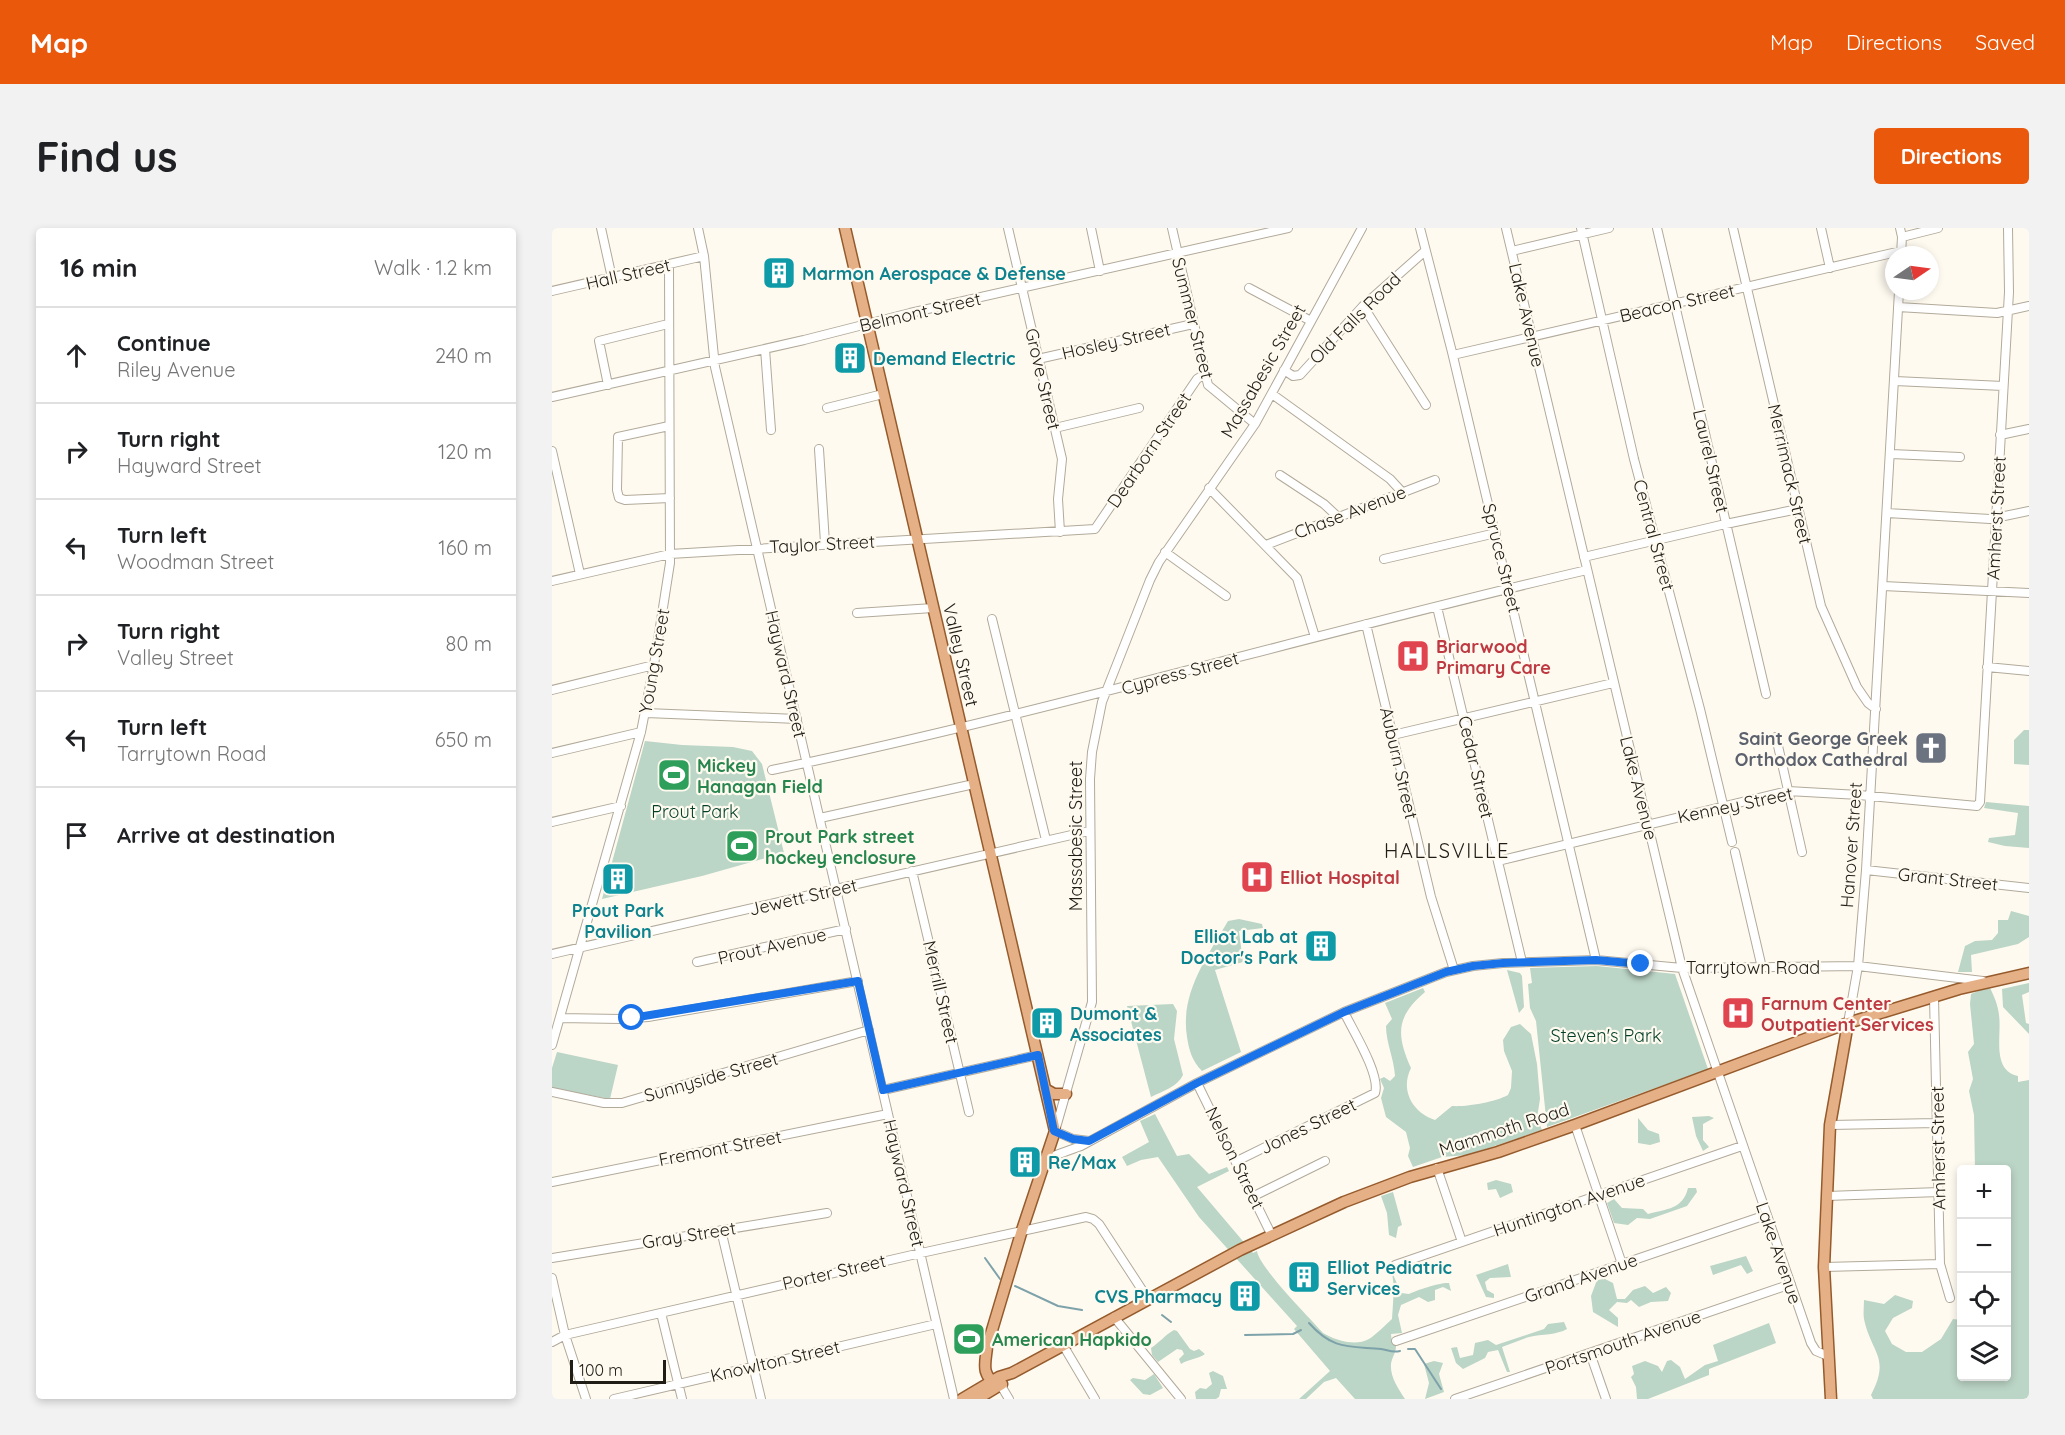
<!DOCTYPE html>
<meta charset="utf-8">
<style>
:root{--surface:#fff;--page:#f2f2f2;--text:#202124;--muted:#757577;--line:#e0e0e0;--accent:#ea580c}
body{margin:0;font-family:Quicksand,sans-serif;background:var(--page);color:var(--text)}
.controls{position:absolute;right:18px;bottom:18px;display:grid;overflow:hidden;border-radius:6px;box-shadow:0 3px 9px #0003}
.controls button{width:54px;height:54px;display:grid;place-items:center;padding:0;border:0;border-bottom:2px solid var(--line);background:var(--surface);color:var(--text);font:30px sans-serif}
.compass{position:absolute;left:1333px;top:18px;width:54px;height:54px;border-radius:50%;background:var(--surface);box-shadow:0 3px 9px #0003;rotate:77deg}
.scale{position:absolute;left:18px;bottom:15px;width:96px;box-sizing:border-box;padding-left:6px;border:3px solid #201d17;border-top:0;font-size:16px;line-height:21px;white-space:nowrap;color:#201d17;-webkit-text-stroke:4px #fffaf0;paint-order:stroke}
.stop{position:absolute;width:18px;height:18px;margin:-14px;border:4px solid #1a73e8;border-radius:50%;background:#fff}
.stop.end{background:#1a73e8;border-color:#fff;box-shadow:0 2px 6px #0008}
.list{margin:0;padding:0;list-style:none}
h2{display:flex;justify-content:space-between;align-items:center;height:78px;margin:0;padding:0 24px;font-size:26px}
h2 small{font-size:20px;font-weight:400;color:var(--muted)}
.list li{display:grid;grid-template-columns:39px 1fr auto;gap:18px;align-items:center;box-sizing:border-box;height:96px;padding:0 24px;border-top:2px solid var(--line)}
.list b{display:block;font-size:22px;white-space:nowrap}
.list p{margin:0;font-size:20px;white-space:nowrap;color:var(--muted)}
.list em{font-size:20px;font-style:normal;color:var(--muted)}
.icon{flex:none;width:33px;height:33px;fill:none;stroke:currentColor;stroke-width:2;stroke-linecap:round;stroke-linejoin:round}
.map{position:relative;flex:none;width:1477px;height:1171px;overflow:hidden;border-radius:6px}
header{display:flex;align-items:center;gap:36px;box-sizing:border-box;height:84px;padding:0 30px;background:var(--accent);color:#fff}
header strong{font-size:28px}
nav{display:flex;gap:33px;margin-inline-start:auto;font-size:21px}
.intro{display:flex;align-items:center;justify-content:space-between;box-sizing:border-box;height:144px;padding:0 36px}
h1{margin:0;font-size:42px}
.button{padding:15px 27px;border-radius:6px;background:var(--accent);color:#fff;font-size:21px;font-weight:700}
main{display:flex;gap:36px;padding:0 36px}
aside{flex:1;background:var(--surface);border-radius:6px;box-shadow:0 3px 9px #0003}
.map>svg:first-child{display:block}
.green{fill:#bbd5c6}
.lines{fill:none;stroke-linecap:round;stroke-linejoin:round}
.stream{stroke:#7ea2aa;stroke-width:2}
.minor-casing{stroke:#b2aa9a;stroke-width:10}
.major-casing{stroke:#965b2c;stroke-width:13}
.minor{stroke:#fff;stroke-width:8}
.major{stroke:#e6b087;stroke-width:10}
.route{stroke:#1a73e8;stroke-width:8}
.labels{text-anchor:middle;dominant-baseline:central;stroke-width:4.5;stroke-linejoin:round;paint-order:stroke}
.culture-label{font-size:18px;font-weight:bold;fill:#0d838f;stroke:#fffaf0;text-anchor:start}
.street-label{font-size:18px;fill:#201d17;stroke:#fffaf0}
.health-label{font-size:18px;font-weight:bold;fill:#be3a42;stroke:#fffaf0;text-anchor:start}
.worship-label{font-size:18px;font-weight:bold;fill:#5b616d;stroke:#fffaf0;text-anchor:end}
.leisure-label{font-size:18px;font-weight:bold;fill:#27864d;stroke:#fffaf0;text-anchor:start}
.park-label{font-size:18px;fill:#013f28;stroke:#fffaf0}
.neighbourhood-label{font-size:20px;letter-spacing:1.5px;fill:#201d17;stroke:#fffaf0}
</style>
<header>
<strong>Map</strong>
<nav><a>Map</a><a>Directions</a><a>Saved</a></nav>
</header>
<div class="intro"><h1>Find us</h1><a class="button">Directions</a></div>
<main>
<aside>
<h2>16 min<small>Walk · 1.2 km</small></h2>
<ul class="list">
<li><svg class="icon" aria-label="ahead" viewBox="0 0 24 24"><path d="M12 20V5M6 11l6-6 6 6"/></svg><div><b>Continue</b><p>Riley Avenue</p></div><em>240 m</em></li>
<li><svg class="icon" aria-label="right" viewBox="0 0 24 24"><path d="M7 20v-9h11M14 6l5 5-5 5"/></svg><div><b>Turn right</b><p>Hayward Street</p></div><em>120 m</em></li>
<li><svg class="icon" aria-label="left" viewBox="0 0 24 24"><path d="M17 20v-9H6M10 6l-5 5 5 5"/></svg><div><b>Turn left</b><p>Woodman Street</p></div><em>160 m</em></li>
<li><svg class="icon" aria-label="right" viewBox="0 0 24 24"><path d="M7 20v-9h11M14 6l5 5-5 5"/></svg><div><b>Turn right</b><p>Valley Street</p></div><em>80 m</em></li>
<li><svg class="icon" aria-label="left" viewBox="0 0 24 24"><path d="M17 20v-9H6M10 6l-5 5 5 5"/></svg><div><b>Turn left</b><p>Tarrytown Road</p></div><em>650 m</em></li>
<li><svg class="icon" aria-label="arrive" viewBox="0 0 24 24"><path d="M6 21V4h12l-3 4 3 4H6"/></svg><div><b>Arrive at destination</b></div></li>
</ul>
</aside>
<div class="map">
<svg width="1477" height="1171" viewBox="0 0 1477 1171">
<rect width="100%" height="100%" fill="#fffaf0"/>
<path class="green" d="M1472 502H1477V537L1462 536V512Z
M93 513 130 517 181 519 200 523 210 536 232 625 150 648 50 671Z
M1434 574 1477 578V620L1453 618 1436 614 1437 610 1463 607 1466 585 1432 580Z
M1459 683 1477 688V709L1466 716 1419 727 1420 744H1406L1413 718 1423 713 1440 712 1446 705V692H1456Z
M687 691 710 696 711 700 687 703 691 734 663 742 689 824 650 843C640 833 637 822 635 809 628 765 655 729 676 693Z
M1045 738 1123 746 1156 841 995 899 984 793 978 780 976 756 980 755 978 740Z
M955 742 968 745 970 748 972 779 967 785Z
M1477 755V764L1470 767 1474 795 1477 796V806L1451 779 1450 761Z
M871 760 873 764C844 789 844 806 859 840 848 862 860 884 883 892L900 878C915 879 943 874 956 867L959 860 960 843 952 823 951 812 959 799 968 796 979 806 985 836 988 871 985 890 990 902 916 927 890 929 861 939 856 928 858 920 854 904 834 889 829 870 832 860 828 851 832 849 838 853 843 848C842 830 834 815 834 798L840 791 833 775Z
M1438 760C1442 768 1446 777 1447 787 1450 807 1439 842 1466 848V854L1477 852V1171H1321L1319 1167C1339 1129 1319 1125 1312 1091 1311 1085 1312 1078 1312 1072L1332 1076 1343 1067 1361 1073 1360 1080 1341 1090 1333 1103 1340 1116 1354 1124H1370L1389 1111 1401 1091 1409 1092 1410 1148H1454V942L1423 941 1422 887 1417 863 1421 851 1416 824 1422 816 1418 776 1419 766 1431 761Z
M621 776 625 783 622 811 631 847C625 859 611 863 599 869L575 778Z
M5 824 66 837 58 871 0 860V840Z
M603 886 625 928 637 926 657 946 675 939 677 943 645 959 701 1025 705 1023C707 1039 757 1089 771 1105 783 1112 803 1119 817 1111 825 1106 833 1097 840 1091L842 1060 840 1044 849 1065 857 1066C865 1062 889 1054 897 1055L899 1063 891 1059 883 1062V1072L876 1074 867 1069 849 1077 846 1087 850 1105 839 1106 840 1115 844 1118C844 1125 840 1129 839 1136 838 1149 846 1160 853 1171H803L784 1150 772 1154 754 1171H747L778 1143 742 1101 745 1098 647 989 606 929 589 932 575 938 570 929 597 914 588 893Z
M1157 888 1162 890 1151 896V912L1157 919 1151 923 1144 908 1140 889Z
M1086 890 1096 902 1107 906 1108 914 1098 917 1086 915Z
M944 952 959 956 961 964 948 970 944 961 936 962 935 955Z
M1136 960H1144L1145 964 1135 978 1098 991 1085 990 1076 997 1062 995 1055 975 1062 971 1070 980 1091 981 1096 986C1115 981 1131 981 1136 960Z
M841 964 850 997 846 999 844 1010 837 1007 835 985 829 968Z
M1194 1028 1201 1043 1195 1046 1189 1037 1161 1047 1158 1038Z
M956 1036 959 1049 938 1050 933 1054 935 1062 942 1066V1070L934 1069 924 1047Z
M1053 1051 1061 1055 1065 1071H1073L1081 1062 1093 1058 1101 1065 1114 1059 1119 1065 1116 1073 1099 1074 1087 1079 1079 1072 1075 1075 1065 1074 1057 1082 1066 1090V1099L1041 1084 1039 1068 1045 1052Z
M1012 1094 1015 1101C1005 1107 990 1106 977 1109 968 1112 959 1116 950 1119L958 1144H955L946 1122 936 1124 933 1130 911 1141 904 1135 899 1120 905 1119 908 1130 921 1127 923 1115 936 1112 944 1117 992 1101 996 1096Z
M1217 1095 1224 1115 1157 1141V1147L1096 1171H1085L1084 1159 1079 1149 1082 1146 1080 1138 1093 1133 1106 1138 1110 1144 1115 1133 1119 1132 1128 1139 1133 1151 1153 1137 1166 1133 1161 1117Z
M622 1102 625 1103 638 1121 642 1123 647 1121 653 1126C646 1131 637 1131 629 1136L627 1131 632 1126 630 1122 625 1121 606 1134 600 1127 599 1120C608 1114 613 1107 622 1102Z
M882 1133 891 1135 887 1146 892 1164 873 1171 877 1155 872 1136Z
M661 1143 671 1148 675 1161H669L667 1169 664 1171H644L643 1164 648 1160 654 1161 660 1156 657 1145Z
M602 1146 611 1160 598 1167 591 1166 578 1152 581 1150 593 1152Z"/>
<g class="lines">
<path class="stream" d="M433 1030 448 1051
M463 1058 506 1078 530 1082
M610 1087 619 1094
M757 1095C781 1122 796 1118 829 1121 836 1122 840 1125 848 1123
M693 1107 741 1106 749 1102
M856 1121H863L889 1161"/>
<defs>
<path id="minor" d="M49 0 60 50
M146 0 152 28 163 139 402 1171
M456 0 510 231 506 271 508 304
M539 0 548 43
M620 0 656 157 703 196
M868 0 900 124 1044 732
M954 0 1130 740 1259 1115 1264 1123 1276 1128
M1029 0 1082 231 1148 481 1180 614
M1105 0 1214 466
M1181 0 1269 378 1305 459 1316 475 1324 481
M1269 0 1278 40
M1348 0 1350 9 1349 27
M1350 9 1386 0
M960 23 1057 0
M697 60 759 93
M0 63 152 28
M811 78 874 177
M1346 79 1445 85 1477 78
M213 121 219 202
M901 127 1349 23
M486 131 641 96
M732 142 741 148 748 147 811 78 873 23
M1343 153 1451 158
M56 157 47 113 116 96
M720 166 838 251 850 264
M0 169 252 112 358 85 736 0
M275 180 331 166
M117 198 66 209 65 262 67 270 73 272 118 270
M503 200 587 180
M1448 207 1477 201
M267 221 273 315
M0 223 28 346
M1339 226 1408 229
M728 247 772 276 786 289
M657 260 745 350 763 409
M1335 285 1438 291 1477 283
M714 317 883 252
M613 324 674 368
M1032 329 1169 297 1246 281
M832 331 944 305
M0 353 118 326 543 301 645 151 653 146
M1331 358 1477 365
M885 379 970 734
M305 385 381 380
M440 391 494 612
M814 396 879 669 902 742
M1435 439 1477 443
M0 462 102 437
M94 485 245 491
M841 507 1061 455
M1224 509 1250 624
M0 525 89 504
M220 542C494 485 763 405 1035 342
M268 590 422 556
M0 594 69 578
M1183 624 1210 740
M946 633 1236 563 1307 567 1425 578 1428 574 1457 64 1456 0
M1314 642 1477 660
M360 643 417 884
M0 726 537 603
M145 734 294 701
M1382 769 1388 1036 1398 1070
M8 790 69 791 96 789 306 753
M1296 795 1306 738 1314 642 1347 63
M0 817 89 504 102 437 118 335 117 37
M645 855 719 1006
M331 862 486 827
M0 864 52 875H70L317 802
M1023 897 1070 1036
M1278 897 1385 895
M537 913 521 911 503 903 540 774 538 551 540 524 550 474 598 352 607 334 703 196 810 0
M493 931 529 918 645 855 792 784 894 744 921 738 951 735 1044 732 1130 740 1306 738 1431 753
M685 933 823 865C829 847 800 801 792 784
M885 940 910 1014
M0 954 336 886
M702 968 773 933
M1275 968 1387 964
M169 1002 209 1171
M0 1030 275 985
M843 1037 1190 918
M1272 1039 1388 1036
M0 1050 13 1107 34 1171
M109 1085 130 1171
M562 1089 629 1171
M844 1113 1214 987
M0 1114 13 1107 360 1027 534 989 541 991 547 996 596 1071
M511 1117 543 1171
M1038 1125 1054 1171
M450 1155 451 1161 457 1171
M62 1171 384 1096
M903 1171 1239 1056"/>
<path id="major" d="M293 0 503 903 470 1002 435 1119C433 1138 429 1144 445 1159
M493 861 502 866H514
M410 1171 447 1149 460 1145 688 1022 792 974 858 949 946 924 1023 897 1296 795 1407 761 1477 745
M425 1171 450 1156
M1279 1171 1272 1039 1278 897 1296 795"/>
</defs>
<use href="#minor" class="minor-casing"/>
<use href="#major" class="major-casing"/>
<use href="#minor" class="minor"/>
<use href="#major" class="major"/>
</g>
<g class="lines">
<path class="route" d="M80 790 306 753 331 862 486 827 502 903 521 911 537 913 645 855 792 784 894 744 921 738 951 735 1044 732 1089 736"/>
</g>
<defs>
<symbol id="building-square" viewBox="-11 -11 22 22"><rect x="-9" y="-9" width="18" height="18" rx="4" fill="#0f9aa8" stroke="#fffaf0"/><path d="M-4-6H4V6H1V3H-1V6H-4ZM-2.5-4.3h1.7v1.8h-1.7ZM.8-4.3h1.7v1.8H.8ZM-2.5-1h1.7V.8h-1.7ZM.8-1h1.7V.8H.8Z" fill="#fff"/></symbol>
<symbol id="hospital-square" viewBox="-11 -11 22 22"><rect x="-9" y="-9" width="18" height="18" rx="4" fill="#e0444e" stroke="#fffaf0"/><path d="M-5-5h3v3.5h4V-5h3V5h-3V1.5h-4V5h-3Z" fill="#fff"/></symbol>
<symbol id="church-square" viewBox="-11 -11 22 22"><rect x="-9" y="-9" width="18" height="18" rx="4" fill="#6b7280" stroke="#fffaf0"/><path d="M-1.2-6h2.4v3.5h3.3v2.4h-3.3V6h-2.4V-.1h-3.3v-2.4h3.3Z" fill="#fff"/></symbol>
<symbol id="stadium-square" viewBox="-11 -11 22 22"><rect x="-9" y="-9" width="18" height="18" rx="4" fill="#2e9e5b" stroke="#fffaf0"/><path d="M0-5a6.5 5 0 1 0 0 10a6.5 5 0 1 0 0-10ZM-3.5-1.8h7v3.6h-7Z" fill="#fff"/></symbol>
</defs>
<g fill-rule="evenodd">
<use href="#building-square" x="208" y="26" width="38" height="38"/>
<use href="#building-square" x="279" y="111" width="38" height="38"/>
<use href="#hospital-square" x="842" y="409" width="38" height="38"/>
<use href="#church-square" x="1360" y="501" width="38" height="38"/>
<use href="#stadium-square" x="103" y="528" width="38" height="38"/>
<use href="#stadium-square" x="171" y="599" width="38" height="38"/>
<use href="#hospital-square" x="686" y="630" width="38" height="38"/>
<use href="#building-square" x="47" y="632" width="38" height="38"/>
<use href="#building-square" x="750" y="699" width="38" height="38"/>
<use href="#hospital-square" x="1167" y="766" width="38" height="38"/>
<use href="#building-square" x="476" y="776" width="38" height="38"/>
<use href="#building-square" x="454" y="915" width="38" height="38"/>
<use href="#building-square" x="733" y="1030" width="38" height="38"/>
<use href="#building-square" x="674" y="1049" width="38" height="38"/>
<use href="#stadium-square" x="398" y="1092" width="38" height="38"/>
</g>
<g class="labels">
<g class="culture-label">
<text x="250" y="45">Marmon Aerospace &amp; Defense</text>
<text x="321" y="130">Demand Electric</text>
<text x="66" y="682" text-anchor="middle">Prout Park<tspan x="66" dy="21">Pavilion</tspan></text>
<text x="746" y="708" text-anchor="end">Elliot Lab at<tspan x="746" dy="21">Doctor's Park</tspan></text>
<text x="518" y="785">Dumont &amp;<tspan x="518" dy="21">Associates</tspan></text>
<text x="496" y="934">Re/Max</text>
<text x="775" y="1039">Elliot Pediatric<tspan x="775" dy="21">Services</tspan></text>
<text x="670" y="1068" text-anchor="end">CVS Pharmacy</text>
</g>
<g class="street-label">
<text transform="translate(76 46) rotate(-13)">Hall Street</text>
<text transform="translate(1125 75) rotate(-13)">Beacon Street</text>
<text transform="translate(368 84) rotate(-13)">Belmont Street</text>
<text transform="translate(975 87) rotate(77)">Lake Avenue</text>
<text transform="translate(641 90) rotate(76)">Summer Street</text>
<text transform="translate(803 90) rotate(-45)">Old Falls Road</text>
<text transform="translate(564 113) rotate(-13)">Hosley Street</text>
<text transform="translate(711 143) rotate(-60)">Massabesic Street</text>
<text transform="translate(491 151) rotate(77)">Grove Street</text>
<text transform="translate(597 222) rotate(-56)">Dearborn Street</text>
<text transform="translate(1159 233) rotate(77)">Laurel Street</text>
<text transform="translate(1238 246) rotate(77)">Merrimack Street</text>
<text transform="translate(798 284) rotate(-21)">Chase Avenue</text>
<text transform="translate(1444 290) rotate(-87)">Amherst Street</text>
<text transform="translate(1102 307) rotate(75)">Central Street</text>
<text transform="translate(270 316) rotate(-3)">Taylor Street</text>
<text transform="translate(950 330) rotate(76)">Spruce Street</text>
<text transform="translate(409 427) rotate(77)">Valley Street</text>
<text transform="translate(102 433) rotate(-80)">Young Street</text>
<text transform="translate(628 445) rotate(-15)">Cypress Street</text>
<text transform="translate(234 446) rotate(77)">Hayward Street</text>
<text transform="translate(847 535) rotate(77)">Auburn Street</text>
<text transform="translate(924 539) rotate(77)">Cedar Street</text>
<text transform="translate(1087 560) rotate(76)">Lake Avenue</text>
<text transform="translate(1183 577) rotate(-12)">Kenney Street</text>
<text transform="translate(523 608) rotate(-90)">Massabesic Street</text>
<text transform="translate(1299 617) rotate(-86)">Hanover Street</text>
<text transform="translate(1396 651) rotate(6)">Grant Street</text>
<text transform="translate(251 669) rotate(-13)">Jewett Street</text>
<text transform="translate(220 718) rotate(-13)">Prout Avenue</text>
<text x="1201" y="739">Tarrytown Road</text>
<text transform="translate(389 764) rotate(77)">Merrill Street</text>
<text transform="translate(159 849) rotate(-16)">Sunnyside Street</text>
<text transform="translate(756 898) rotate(-26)">Jones Street</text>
<text transform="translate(952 901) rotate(-18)">Mammoth Road</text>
<text transform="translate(168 920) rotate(-11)">Fremont Street</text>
<text transform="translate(1386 920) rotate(-91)">Amherst Street</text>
<text transform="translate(683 930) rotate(64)">Nelson Street</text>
<text transform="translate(352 955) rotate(77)">Hayward Street</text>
<text transform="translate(1017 977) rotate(-19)">Huntington Avenue</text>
<text transform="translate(137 1007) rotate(-9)">Gray Street</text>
<text transform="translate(1227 1025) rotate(71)">Lake Avenue</text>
<text transform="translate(282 1044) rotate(-13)">Porter Street</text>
<text transform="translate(1029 1050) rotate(-19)">Grand Avenue</text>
<text transform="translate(1071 1114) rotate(-19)">Portsmouth Avenue</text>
<text transform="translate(223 1133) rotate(-13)">Knowlton Street</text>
</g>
<g class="health-label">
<text x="884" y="418">Briarwood<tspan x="884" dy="21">Primary Care</tspan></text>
<text x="728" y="649">Elliot Hospital</text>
<text x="1209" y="775">Farnum Center<tspan x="1209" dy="21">Outpatient Services</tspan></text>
</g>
<g class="worship-label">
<text x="1356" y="510">Saint George Greek<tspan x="1356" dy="21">Orthodox Cathedral</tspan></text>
</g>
<g class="leisure-label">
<text x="145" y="537">Mickey<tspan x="145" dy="21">Hanagan Field</tspan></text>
<text x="213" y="608">Prout Park street<tspan x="213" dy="21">hockey enclosure</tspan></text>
<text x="440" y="1111">American Hapkido</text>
</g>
<g class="park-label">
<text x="143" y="583">Prout Park</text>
<text x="1054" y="807">Steven's Park</text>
</g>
<g class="neighbourhood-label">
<text x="895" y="622">HALLSVILLE</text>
</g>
</g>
</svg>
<div class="controls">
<button>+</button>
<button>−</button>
<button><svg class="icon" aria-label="locate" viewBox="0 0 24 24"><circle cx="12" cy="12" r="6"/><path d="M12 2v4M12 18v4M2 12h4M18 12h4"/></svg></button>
<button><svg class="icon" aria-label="layers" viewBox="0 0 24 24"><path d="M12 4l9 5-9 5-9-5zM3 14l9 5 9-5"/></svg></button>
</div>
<svg class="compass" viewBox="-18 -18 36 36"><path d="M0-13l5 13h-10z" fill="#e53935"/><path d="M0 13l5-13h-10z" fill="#757577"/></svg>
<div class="scale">100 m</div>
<div class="stop" style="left:80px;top:790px"></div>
<div class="stop end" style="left:1089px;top:736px"></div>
</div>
</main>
